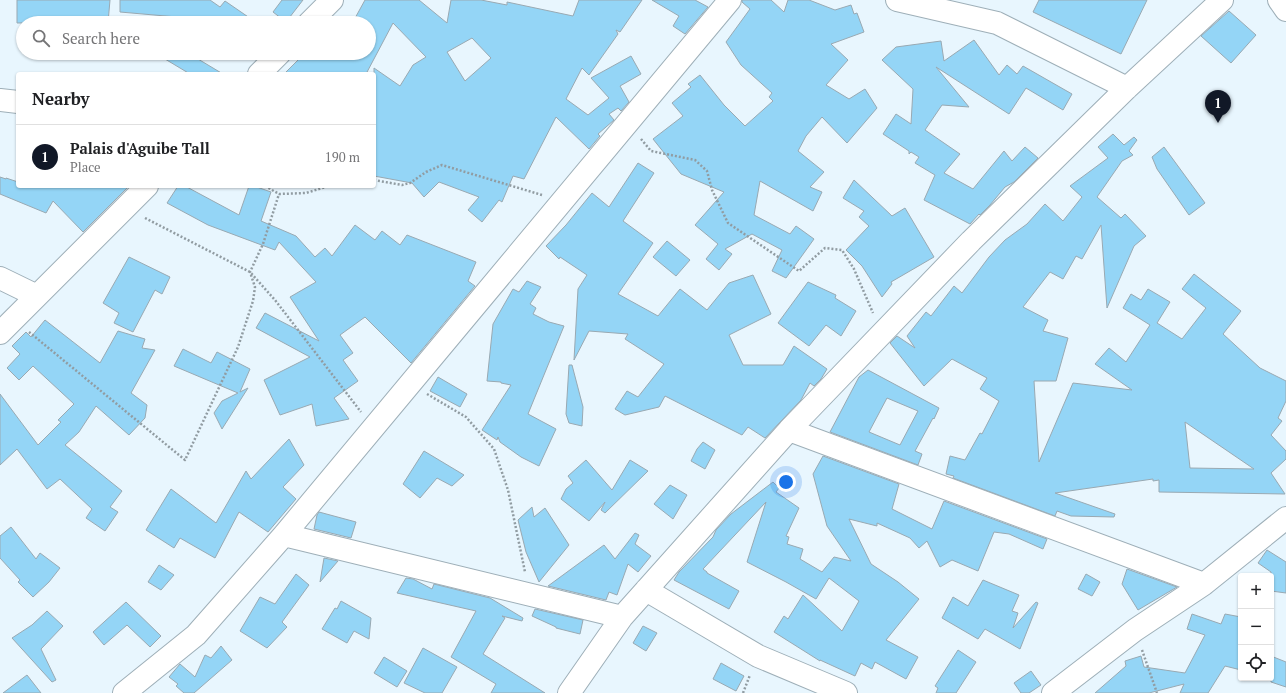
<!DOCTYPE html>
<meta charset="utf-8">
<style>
:root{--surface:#fff;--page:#f2f2f2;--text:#202124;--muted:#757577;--line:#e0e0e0;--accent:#111827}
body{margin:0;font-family:"PT Serif",serif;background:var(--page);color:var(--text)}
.controls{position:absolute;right:12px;bottom:12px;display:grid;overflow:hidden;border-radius:4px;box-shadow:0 1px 3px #0004}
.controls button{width:36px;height:36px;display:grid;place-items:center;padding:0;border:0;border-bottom:1px solid var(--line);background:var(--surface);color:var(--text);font:20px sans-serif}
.you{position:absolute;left:786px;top:482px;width:14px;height:14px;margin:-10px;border:3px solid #fff;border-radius:50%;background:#1a73e8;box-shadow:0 0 0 6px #1a73e833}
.badge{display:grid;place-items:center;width:26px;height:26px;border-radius:50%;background:var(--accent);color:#fff;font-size:13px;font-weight:700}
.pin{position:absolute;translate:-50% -33px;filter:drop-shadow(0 1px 2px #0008)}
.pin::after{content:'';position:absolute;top:21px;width:14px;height:12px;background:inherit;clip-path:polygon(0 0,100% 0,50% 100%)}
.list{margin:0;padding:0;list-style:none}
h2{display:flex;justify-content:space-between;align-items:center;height:52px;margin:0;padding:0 16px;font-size:17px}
h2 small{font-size:13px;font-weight:400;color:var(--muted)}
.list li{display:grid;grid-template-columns:26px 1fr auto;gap:12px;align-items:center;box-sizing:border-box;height:64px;padding:0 16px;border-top:1px solid var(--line)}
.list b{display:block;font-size:15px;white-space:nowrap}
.list p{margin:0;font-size:13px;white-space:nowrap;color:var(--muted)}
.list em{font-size:13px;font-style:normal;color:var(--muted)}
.icon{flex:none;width:22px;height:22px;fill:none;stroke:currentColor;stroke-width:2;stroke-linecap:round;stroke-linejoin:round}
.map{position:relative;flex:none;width:1286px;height:693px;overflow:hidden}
.search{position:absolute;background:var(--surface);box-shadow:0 1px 3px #0004;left:16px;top:16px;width:360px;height:44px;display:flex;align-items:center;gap:10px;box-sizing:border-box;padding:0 14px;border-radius:22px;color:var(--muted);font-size:15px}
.panel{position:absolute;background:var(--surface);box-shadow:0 1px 3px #0004;left:16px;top:72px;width:360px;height:116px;border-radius:4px}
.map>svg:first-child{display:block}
.building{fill:#94d5f6;stroke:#99a9b2;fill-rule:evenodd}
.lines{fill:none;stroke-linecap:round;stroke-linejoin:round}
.minor-casing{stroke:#9eafb8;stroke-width:24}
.major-casing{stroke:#9eafb8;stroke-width:24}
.path{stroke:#919ca2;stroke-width:2.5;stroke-dasharray:2 2;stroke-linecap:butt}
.minor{stroke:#fff;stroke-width:22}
.major{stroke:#fff;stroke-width:22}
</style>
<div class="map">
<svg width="1286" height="693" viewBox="0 0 1286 693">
<rect width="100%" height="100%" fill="#e8f6fe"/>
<path class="building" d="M17 0H110L108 23H85V22L17 23Z
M120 0H210L220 7 225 1 257 23H210L211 20 120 12Z
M282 0H303L286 22 273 12Z
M365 0H419L447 23 451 0H481L507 5V2L573 16 579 0H642L620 32 616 30 618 34 589 75 582 68 566 99 588 115 609 98 591 78 631 56 641 74 620 86 629 102 621 111 618 108 609 114 614 120 598 134 600 136 589 149 556 117 524 179 513 176 502 202 499 200 482 222 468 210 479 197 439 182 424 197 412 183 374 176V68L400 86 413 65 426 57 393 23 366 74H284L305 53H369V23H358L354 20ZM472 38 491 58 465 81 447 52Z
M652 0H695L708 7 685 34 673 26 679 16Z
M742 0H771L784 12 788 0H809L835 10 851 5 854 14 857 13 864 32 831 44 848 60 826 85 849 99 865 89 877 108 847 143 822 117 806 136 798 151 824 172 810 187 822 192 813 211 760 181 754 215 790 234 796 226 814 239 786 278 772 271 782 250 752 234 725 249 732 254 719 270 706 259 718 244 695 225 724 192 681 174 653 139 683 116 672 103 691 87 688 84 700 75 724 105 745 126 773 101 769 97 772 93 741 65 726 42 750 9 742 2Z
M1039 0H1147L1121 54 1033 12Z
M1229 11 1256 35 1231 63 1201 36Z
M974 40 999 75 1007 65 1017 74 1023 66 1072 94 1063 110 1026 88 1009 114 936 67 969 107 942 105 925 130 960 154 944 173 973 189 1004 151 1012 161 1025 147 1038 158 1014 182 1005 187 990 205 980 215 979 214 970 224 924 200 935 175 915 163 919 157 911 152 909 154V151L883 134 896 114 911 124 913 89 882 60 896 47 941 41 944 61Z
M155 53H188L223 74H190Z
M1113 134 1124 145 1134 137 1137 140 1129 151 1133 155 1122 161 1097 197 1121 218 1125 214 1146 236 1134 246 1107 308 1101 225 1082 259 1076 256 1063 279 1050 272 1023 307 1048 320 1043 331 1068 338 1056 381H1034L1039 462 1073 383 1132 390 1095 364 1109 348 1126 362 1150 325 1123 308 1131 294 1141 300 1148 289 1170 302 1157 323 1182 339 1206 308 1182 289 1194 274 1241 311 1223 334 1260 368 1286 381V401L1278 418 1282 421 1271 435 1286 451V459L1271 473 1285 494 1159 492V480L1153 481V479L1055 493 1115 514 1114 517 1071 516 1057 511 1055 516 953 478 954 476 946 474 950 456 965 460 980 433 982 434 999 401 980 389 987 378 952 359 924 386 890 343 897 336 915 348 907 336 926 312 931 316 954 286 962 293 989 257 1005 240 1027 224 1045 204 1063 221 1082 197 1070 186 1108 158 1098 147ZM1185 422 1254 469 1190 468Z
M1164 147 1205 203 1189 215 1157 169 1152 157Z
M638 163 654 173 623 221 653 243 618 294 658 316 680 289 707 310 729 283 753 275 771 314 729 335 743 365H783L794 346 827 369 821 379 814 386 810 383 801 400 765 438 748 427 742 435 665 396 659 407 625 415 615 409 627 391 638 397 664 364 625 339 628 334 589 331 574 360 578 289 587 275 560 257 559 259 546 246 566 225 592 193 609 207Z
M0 177 6 179V178L18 182V186H129L83 232 53 201 46 213 0 194Z
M854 180 892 216 905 208 934 257 891 282 892 284 882 297 862 266 846 250 869 226 859 217 864 211 843 198Z
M178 186H185L239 215 249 186H254L271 192 261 221 296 236 315 257 325 248 332 256 355 225 375 240 382 231 400 245 407 235 476 262 468 281 475 286 411 363 365 317 340 335 353 353 343 360 358 381 334 398 349 419 316 426 312 404 280 415 264 380 310 357 256 328 265 313 319 341 290 297 316 282 279 242 275 250 208 225 167 203Z
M667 241 690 260 676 276 653 257Z
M129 257 170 277 162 294 155 290 133 332 114 323 119 313 103 303Z
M527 281 541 287 530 304 536 308 533 314 549 322 564 326 528 414 556 429 539 466 521 457 500 442 498 437 497 440 482 430 511 385 501 383V382L487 381 493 324 513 289 519 292Z
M808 282 836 295 835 298 856 311 841 336 826 325 809 346 778 323Z
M45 320 100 363 118 331 145 339 142 348 155 350 131 393 147 405 145 418 129 435 96 406 79 432 65 445 122 491 110 507 118 512 105 531 86 518 92 509 60 479 47 489 17 449 0 465V394L38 445 61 422 58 420 74 404 33 366 19 380 7 368 20 354 12 346 26 332 31 337Z
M183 349 211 363 217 352 250 369 240 392 248 388 222 429 214 413 222 401 238 393 174 366Z
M569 365H572L583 407 582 426 569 423 566 414Z
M868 370 939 408 934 419 933 418 915 451 922 454 918 465 830 432 859 377ZM887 398 918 411 900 445 869 432Z
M438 377 467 394 460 407 430 391Z
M289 439 304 465 283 487 296 499 268 532 239 512 215 558 180 538 174 548 146 530 171 489 216 523 246 471 251 479Z
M703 442 715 450 705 469 691 461 697 449Z
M424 451 464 475 452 486 437 478 420 498 403 484Z
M823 456 899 484 892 509 932 529 944 501 1047 539 1043 549 1009 534 994 532 978 571 952 560 940 567 927 541 919 548 910 538 877 523V526L849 519 871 564 898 582 919 599 886 640 918 657 906 679 875 662 872 669 861 663 855 676 820 660V661L774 632 784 616 788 619 803 595 842 631 859 601 829 578 816 599 786 582 747 562 766 502 703 569 707 572V573L739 591 729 609 674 580 679 572 713 537 716 530 731 514 773 482 779 488 776 492 799 508 786 536 789 537 787 544 803 549 800 559 822 572 834 557 851 561 827 526 813 474Z
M586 460 612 490 630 460 648 471 605 513 601 510 605 502 589 521 561 499 566 489 573 483 568 476Z
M670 485 687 495 673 519 654 504Z
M532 507 534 517 545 508 569 545 539 582 526 552 518 520Z
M319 512 356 522 351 538 314 529 317 515Z
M11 527 36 559 40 553 60 568 49 582 33 597 18 582 20 580 0 558V536Z
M635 533 639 535 635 544 651 556 638 572 628 564 617 595 609 592 606 600 548 586 604 545 615 559Z
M1267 550 1286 562V593L1271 591V572L1258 563Z
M324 558 338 561 320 582Z
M159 565 174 575 161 590 148 582Z
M1127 569 1177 587 1138 610 1122 584Z
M296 574 309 585 282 622 287 627 267 648 240 631 260 597 275 604Z
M1086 574 1100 582 1092 596 1078 589Z
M406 578 413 579 432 589 434 584 490 598 523 618 522 621 502 616 505 618 483 654 545 693H491L496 684 451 657 476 611 397 593Z
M983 580 1019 595 1012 611 1018 613 1013 628 1036 602 1038 603 1020 649 985 629 978 639 942 618 953 597 968 606Z
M341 601 371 618 369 639 354 631 347 643 322 629 335 608 337 609Z
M126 602 161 636 150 647 127 625 104 645 93 632Z
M535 609 583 620 580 634 556 628V627L532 616Z
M47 611 63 626 41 649 56 680 52 682 12 638 32 625Z
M1192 614 1221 624 1225 614 1241 617V670L1225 666 1208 693H1180L1184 684 1149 693H1095L1126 666 1125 661 1141 656 1144 667 1185 673 1205 635 1187 629Z
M643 626 657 633 646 651 633 643Z
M221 646 232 660 194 693H184L176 686 178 684 169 677 180 664 195 677 205 655 211 658Z
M423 648 457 667 442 693H425L404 683Z
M958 650 976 662 956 693H936L938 688 935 686Z
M1271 656 1286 662V687L1271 682Z
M384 657 407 671 397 687 374 673Z
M721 663 744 676 736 691 713 679Z
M1031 671 1041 685 1029 693H1021L1014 683Z
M27 675 41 693H3Z"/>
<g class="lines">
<defs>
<path id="minor" d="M897 0 997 23 1127 88
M309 23 332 0
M259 74 280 53
M0 100 18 102
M0 278 37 296
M0 333 147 186
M789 430 1204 584
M284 535 622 617
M646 590 758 656 846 693
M124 693 196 635 284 535 730 0
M569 693 622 617 789 430 971 241 1127 88 1222 0
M1053 693 1135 630 1204 584 1286 518"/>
<path id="major" d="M1279 0 1286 10"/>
</defs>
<use href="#minor" class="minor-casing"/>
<use href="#major" class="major-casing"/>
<path class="path" d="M641 139 651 151 695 160 707 171 712 190 728 223 799 271 825 248 842 250 854 269 873 313
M374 180 402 185 410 183 426 172 442 165 542 195
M265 186 279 194 306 193 329 186
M145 218 250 272 275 300 361 412
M29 332 185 460 238 347 253 301 255 287 250 272 263 244 279 194
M427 394 466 417 494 449 508 490 525 572
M1142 650 1157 693
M743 693 750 675"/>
<use href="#minor" class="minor"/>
<use href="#major" class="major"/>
</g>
</svg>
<div class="controls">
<button>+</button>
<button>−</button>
<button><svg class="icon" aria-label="locate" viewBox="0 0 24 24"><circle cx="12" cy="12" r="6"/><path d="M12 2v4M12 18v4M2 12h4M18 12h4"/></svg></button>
</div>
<div class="you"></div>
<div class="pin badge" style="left:1218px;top:123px">1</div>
<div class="search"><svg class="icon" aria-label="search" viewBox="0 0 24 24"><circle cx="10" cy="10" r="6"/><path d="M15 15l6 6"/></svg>Search here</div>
<section class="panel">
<h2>Nearby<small></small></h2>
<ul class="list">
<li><span class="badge">1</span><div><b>Palais d'Aguibe Tall</b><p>Place</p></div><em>190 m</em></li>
</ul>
</section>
</div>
